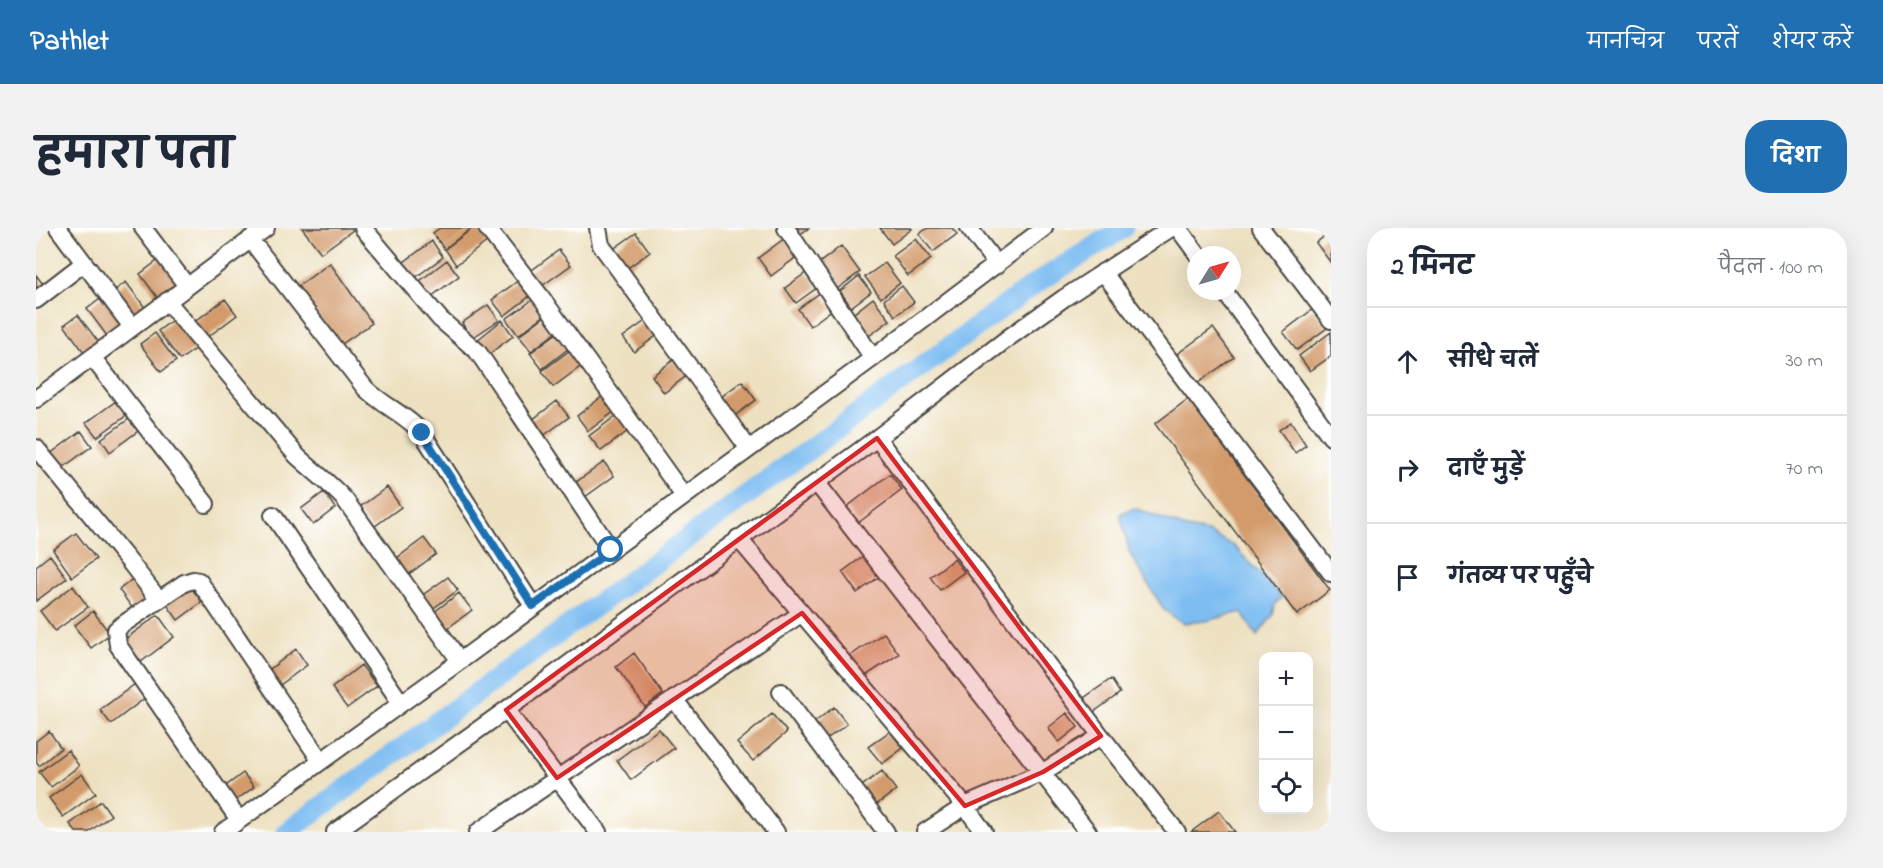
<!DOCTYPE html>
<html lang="hi">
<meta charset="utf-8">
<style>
:root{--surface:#fff;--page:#f2f2f3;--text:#1f2937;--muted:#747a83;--line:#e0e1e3;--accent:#1f6fb2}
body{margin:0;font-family:"Indie Flower","Playpen Sans Deva",sans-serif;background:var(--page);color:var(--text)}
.controls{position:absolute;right:18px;bottom:18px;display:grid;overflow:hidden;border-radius:12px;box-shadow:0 6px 24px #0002}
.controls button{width:54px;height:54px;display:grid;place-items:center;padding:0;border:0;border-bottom:2px solid var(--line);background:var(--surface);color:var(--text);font:30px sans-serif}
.compass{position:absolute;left:1151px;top:18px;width:54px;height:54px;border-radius:50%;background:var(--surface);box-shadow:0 6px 24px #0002;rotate:53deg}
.stop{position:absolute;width:18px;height:18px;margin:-14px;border:4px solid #1f6fb2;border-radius:50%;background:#fff}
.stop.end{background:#1f6fb2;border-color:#fff;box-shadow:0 2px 6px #0008}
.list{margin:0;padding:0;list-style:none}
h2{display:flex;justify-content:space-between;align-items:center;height:78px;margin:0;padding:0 24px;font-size:26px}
h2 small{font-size:20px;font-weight:400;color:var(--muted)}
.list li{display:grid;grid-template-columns:39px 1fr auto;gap:18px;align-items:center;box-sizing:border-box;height:108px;padding:0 24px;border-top:2px solid var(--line)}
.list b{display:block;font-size:22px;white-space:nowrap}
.list em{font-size:20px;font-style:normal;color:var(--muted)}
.icon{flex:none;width:33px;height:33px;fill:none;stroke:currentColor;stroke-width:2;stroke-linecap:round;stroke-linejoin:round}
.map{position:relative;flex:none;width:1295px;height:604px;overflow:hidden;border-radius:24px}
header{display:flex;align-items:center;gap:36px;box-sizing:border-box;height:84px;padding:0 30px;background:var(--accent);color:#fff}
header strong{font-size:28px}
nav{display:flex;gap:33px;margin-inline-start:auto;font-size:21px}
.intro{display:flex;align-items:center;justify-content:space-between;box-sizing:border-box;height:144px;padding:0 36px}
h1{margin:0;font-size:42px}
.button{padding:15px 27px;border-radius:24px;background:var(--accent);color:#fff;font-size:21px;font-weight:700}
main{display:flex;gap:36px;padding:0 36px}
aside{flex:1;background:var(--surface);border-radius:24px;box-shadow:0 6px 24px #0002}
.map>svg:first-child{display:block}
.water{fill:#7ebdf2;stroke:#54748e;stroke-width:1.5}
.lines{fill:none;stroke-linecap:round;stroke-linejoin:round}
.canal{stroke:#7ebdf2;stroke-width:21}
.building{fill:#d39b6c}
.street-casing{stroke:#484642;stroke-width:20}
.street{stroke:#fff;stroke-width:16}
.route{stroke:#1f6fb2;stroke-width:8}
.marked{fill:#d62828;fill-opacity:0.2;stroke:#d62828;stroke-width:4.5;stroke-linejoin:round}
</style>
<header>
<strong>Pathlet</strong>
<nav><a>मानचित्र</a><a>परतें</a><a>शेयर करें</a></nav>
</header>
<div class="intro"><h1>हमारा पता</h1><a class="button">दिशा</a></div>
<main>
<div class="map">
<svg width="1295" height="604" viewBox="0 0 1295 604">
<rect width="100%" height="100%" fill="#fff"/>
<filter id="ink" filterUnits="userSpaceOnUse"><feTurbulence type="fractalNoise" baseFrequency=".0167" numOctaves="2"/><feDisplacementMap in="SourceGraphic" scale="12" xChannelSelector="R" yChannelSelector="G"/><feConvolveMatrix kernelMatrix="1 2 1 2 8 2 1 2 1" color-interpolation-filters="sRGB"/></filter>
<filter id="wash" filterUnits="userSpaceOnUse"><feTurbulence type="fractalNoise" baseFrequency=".008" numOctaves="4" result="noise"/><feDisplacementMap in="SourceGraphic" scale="24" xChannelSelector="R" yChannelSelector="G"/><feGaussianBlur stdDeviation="1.35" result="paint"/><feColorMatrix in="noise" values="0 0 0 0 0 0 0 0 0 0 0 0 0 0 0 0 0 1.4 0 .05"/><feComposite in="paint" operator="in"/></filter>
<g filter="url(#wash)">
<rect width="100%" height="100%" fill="#eee1c1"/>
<path class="water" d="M1098 280 1150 300 1172 304 1198 318 1246 369 1239 376 1237 387 1221 408 1205 384 1170 393 1147 395 1128 382 1094 326 1084 286Z"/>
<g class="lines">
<path class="canal" d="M251 604 996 58 1087 0"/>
</g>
<g id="blocks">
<path class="building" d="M266 0H315L317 2 285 25Z
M404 0H436L408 21 397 5Z
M437 0H441L452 13 420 37 409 21Z
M753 0H773L760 9Z
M844 0H875L876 1 856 16Z
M892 0H916L921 6 897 24 883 6Z
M1295 3V35L1280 15Z
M600 5 614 24 590 41 576 22Z
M749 10 762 28 735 48 722 30Z
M880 11 895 31 872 48 857 28Z
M396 13 407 29 376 52 364 37Z
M805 18 824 44 801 61 782 36Z
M523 22 535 37 503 60 492 45Z
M125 30 144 55 123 72 104 46Z
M411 32 423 48 392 71 380 56Z
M294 35 336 95 303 118 261 59Z
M849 35 864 55 845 70 829 49Z
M771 44 782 59 760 75 749 60Z
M0 47 7 56 0 61Z
M823 48 835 64 815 79 804 63Z
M487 49 499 64 468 88 456 72Z
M90 54 113 85 101 94 78 63Z
M866 58 878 74 859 88 848 72Z
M785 64 797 81 774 98 762 81Z
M68 68 91 99 74 112 51 81Z
M502 68 513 84 482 107 470 91Z
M837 70 854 92 833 108 817 86Z
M189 71 201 87 169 111 157 95Z
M452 77 463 92 436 110 426 95Z
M1277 81 1291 100 1261 122 1247 104Z
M514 84 526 100 495 123 483 108Z
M42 87 64 116 50 127 28 97Z
M138 91 160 120 144 132 122 103Z
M612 91 623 106 598 124 587 109Z
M466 92 477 108 453 126 440 113Z
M1177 100 1198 129 1162 155 1141 126Z
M525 102 537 117 506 141 494 125Z
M1295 104V128L1274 143 1263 128Z
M119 105 140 133 125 144 104 116Z
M537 120 548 136 517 159 506 143Z
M640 130 653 146 628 165 616 148Z
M706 153 720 172 693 192 680 173Z
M572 164 583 180 552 203 541 188Z
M1152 171 1294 362 1261 387 1119 196Z
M80 173 91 187 61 209 50 195Z
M521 173 533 189 503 211 492 195Z
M584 185 596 200 565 223 553 208Z
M93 191 102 203 74 224 65 211Z
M1255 194 1270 217 1259 225 1243 202Z
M45 203 56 218 21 244 10 229Z
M568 234 578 248 549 269 539 255Z
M854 246 866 262 822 295 811 279Z
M351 259 365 279 335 301 320 282Z
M288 264 299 280 277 297 265 281Z
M40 305 60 331 36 349 17 322Z
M388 310 400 326 369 349 357 333Z
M14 327 31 350 0 373V338Z
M829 327 844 348 821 365 806 344Z
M918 331 928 344 904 362 894 349Z
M100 348 115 368 97 381 83 362Z
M412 349 422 362 391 385 381 371Z
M153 357 166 374 142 392 129 374Z
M37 358 52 379 19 403 4 383Z
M423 365 436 382 409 402 397 385Z
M57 383 74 406 55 420 38 398Z
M122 387 138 409 105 434 88 412Z
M848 405 863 426 825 451 811 430Z
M260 421 271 437 240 460 229 445Z
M598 425 627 466 609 479 580 439Z
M325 437 341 458 311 480 296 460Z
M1075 451 1084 465 1055 486 1045 472Z
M99 456 109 470 75 496 64 482Z
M798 479 811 496 788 513 775 497Z
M1031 485 1042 499 1023 514 1012 500Z
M736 486 751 504 717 533 701 515Z
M623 501 638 520 595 552 581 532Z
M13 503 25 520 3 538 0 534V513Z
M854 503 867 520 846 536 832 519Z
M32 522 43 538 15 559 3 544Z
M846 543 860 562 836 580 822 561Z
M207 545 218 559 196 575 186 561Z
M46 546 60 565 27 589 13 570Z
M65 573 75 587 53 604H40L34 596Z
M1183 583 1199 604H1155Z"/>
</g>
</g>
<g filter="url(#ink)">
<use href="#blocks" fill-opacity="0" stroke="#484642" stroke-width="1.5"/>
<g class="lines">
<defs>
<path id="street" d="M22 0 96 99
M107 0 151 58
M327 0 404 91 441 123 446 130 575 322
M451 0 505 69 648 268
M562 0 565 17 713 221
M750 0 837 130
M933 0 961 37
M1142 0 1162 27
M1225 0 1295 92
M214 11 329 160C348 179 370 186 386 205L497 378
M1067 44 1295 345
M1188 63 1295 209
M0 72 48 35
M131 73 261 228C277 243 294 255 309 272L424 433
M56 129 170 276
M0 171 230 0
M841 210 1065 508 1141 604
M0 220 96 337 123 372
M780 254 1052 604
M237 287 365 475
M702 310 929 578 948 604
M745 464 850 604
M638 471 740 604
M470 482 562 604
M203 592 82 417 80 402 86 397 148 355 157 352 163 353 285 533
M187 604 424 433 837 130 1008 0
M299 604 470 482 841 210 972 110 1028 70 1135 0
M442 604 766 385
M889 604 929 578 1007 544 1065 508"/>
</defs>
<use href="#street" class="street-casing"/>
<use href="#street" class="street"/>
</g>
</g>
<g class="lines" filter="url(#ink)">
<path class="route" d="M386 205 497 378 575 322"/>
</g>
<path class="marked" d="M841 210 1065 508 1007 544 929 578 766 385 521 550 470 482Z"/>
</svg>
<div class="controls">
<button>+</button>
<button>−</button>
<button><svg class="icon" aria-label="locate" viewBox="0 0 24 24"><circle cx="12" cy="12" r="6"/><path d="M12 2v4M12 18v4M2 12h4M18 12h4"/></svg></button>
</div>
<svg class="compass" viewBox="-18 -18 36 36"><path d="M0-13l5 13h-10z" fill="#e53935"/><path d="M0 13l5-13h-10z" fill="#747a83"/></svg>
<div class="stop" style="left:575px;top:322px"></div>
<div class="stop end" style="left:386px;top:205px"></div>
</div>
<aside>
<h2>2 मिनट<small>पैदल · 100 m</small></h2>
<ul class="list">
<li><svg class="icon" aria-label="ahead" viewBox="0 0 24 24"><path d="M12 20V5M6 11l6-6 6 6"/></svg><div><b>सीधे चलें</b></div><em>30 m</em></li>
<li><svg class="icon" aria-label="right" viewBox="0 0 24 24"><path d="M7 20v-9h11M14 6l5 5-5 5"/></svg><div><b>दाएँ मुड़ें</b></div><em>70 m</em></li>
<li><svg class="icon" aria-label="arrive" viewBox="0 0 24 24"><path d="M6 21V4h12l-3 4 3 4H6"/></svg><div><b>गंतव्य पर पहुँचे</b></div></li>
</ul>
</aside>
</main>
